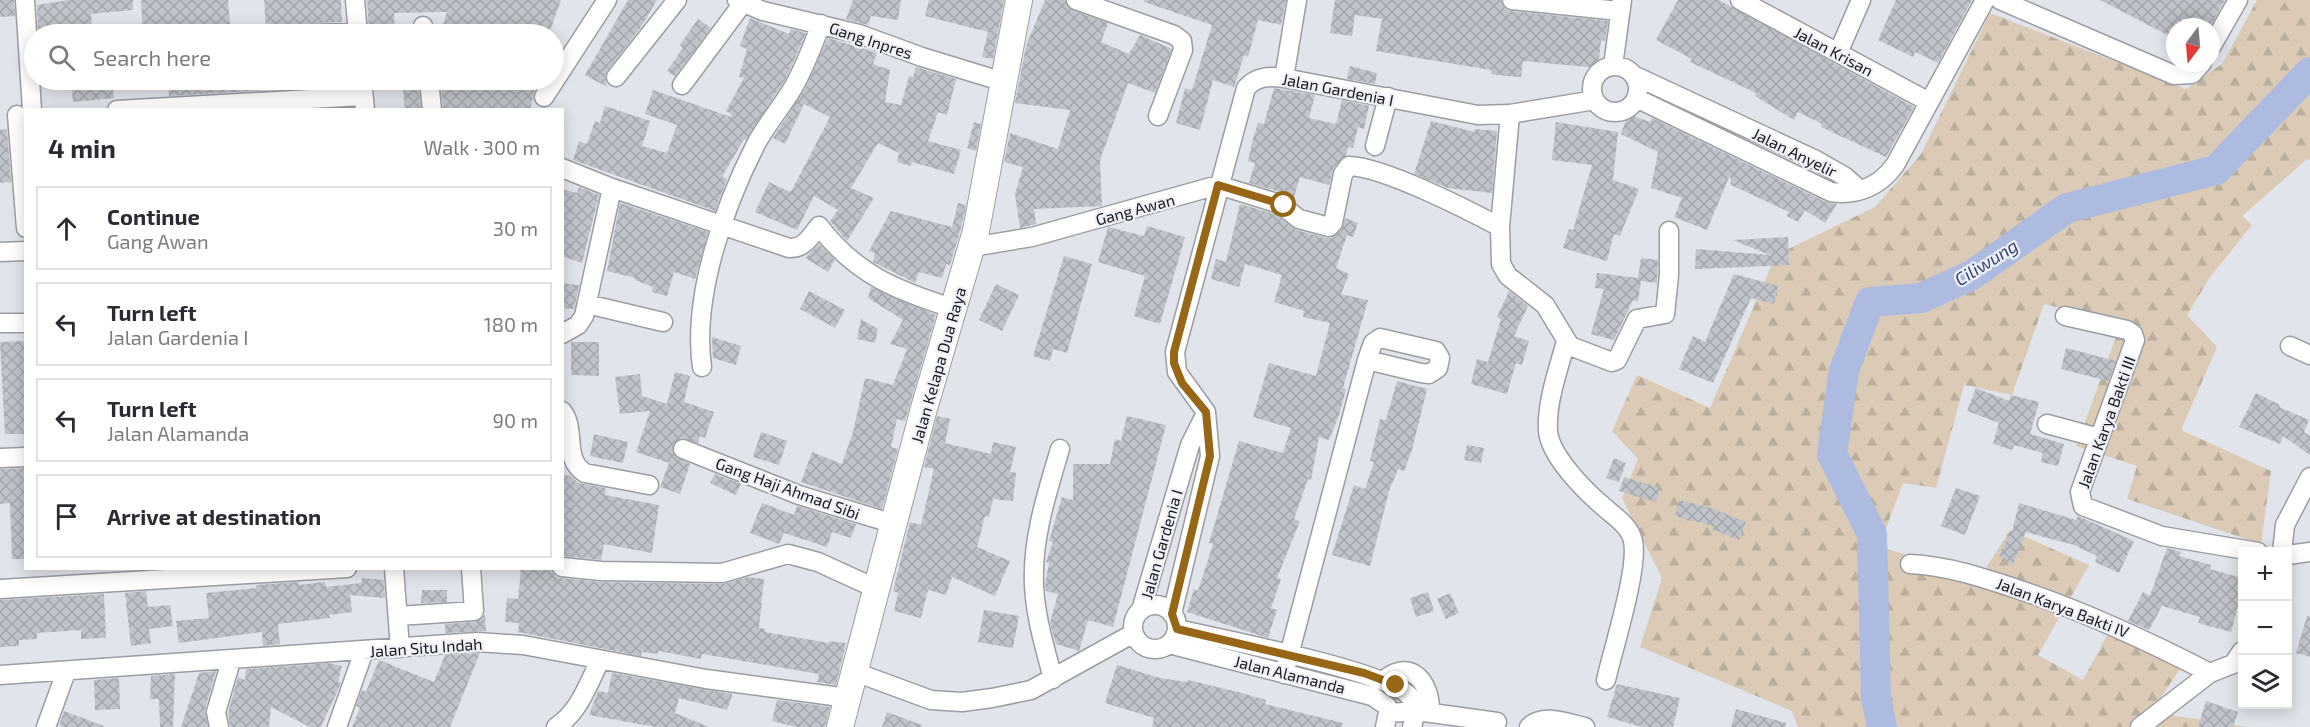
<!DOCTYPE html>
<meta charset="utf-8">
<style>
:root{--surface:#fff;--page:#f7f7f7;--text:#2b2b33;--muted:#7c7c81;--line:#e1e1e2}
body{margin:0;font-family:"Exo 2",sans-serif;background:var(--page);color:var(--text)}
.controls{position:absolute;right:18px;bottom:18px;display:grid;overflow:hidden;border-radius:0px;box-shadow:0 3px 15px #0003}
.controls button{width:54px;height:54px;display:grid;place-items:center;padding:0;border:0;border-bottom:2px solid var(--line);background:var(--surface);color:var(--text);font:30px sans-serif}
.compass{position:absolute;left:2166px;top:18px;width:54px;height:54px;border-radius:50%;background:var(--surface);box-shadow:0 3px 15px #0003;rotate:196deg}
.stop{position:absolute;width:18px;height:18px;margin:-14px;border:4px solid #976717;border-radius:50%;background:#fff}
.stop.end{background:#976717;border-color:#fff;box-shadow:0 2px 6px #0008}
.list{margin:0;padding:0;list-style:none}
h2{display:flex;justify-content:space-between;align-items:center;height:78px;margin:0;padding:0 24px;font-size:26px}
h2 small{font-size:20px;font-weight:400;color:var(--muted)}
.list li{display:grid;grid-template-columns:39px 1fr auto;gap:18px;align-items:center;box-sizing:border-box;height:84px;margin:0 12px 12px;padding:0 12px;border:2px solid var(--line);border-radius:0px}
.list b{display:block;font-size:22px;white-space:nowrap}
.list p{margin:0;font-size:20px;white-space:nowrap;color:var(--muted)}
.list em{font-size:20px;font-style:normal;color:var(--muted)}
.icon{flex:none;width:33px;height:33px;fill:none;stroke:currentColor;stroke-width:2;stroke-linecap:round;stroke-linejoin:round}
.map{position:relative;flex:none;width:2310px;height:727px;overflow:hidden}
.search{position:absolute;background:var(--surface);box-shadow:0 3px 15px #0003;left:24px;top:24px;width:540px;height:66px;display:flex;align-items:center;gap:15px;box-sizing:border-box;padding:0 21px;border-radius:33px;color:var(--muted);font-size:22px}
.panel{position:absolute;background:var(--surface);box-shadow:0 3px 15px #0003;left:24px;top:108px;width:540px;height:462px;border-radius:0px}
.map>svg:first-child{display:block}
.forest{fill:url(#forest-firs)}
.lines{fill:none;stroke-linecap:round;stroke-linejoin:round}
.river{stroke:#adbbe1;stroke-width:30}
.building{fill:url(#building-cross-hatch)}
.minor-casing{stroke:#9a9da3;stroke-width:21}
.secondary-casing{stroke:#9a9da3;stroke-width:28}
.minor{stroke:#fff;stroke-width:18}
.secondary{stroke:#fff;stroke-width:26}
.route{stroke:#976717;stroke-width:8}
.labels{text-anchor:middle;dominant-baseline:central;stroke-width:4.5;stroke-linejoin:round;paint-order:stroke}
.street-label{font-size:16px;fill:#191a1c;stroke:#eff1f8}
.water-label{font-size:18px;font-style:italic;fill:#334273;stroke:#eff1f8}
</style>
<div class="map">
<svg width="2310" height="727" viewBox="0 0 2310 727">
<defs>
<pattern id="forest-firs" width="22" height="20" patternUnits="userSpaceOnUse" patternTransform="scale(1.5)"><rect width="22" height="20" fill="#dbcbb6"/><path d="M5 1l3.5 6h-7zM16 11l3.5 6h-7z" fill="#bbae9c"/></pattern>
<pattern id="building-cross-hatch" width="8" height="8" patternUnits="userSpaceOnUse" patternTransform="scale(1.5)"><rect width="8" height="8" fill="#c0c3c9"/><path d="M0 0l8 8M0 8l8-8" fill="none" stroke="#a4a7ac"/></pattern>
</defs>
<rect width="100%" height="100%" fill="#e1e4ea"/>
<path class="forest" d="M2257 0H2310V160L2307 159 2242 216 2252 225 2210 277 2187 315 2217 347 2181 430 2271 471 2261 544 2127 499 2137 466 2076 446 2121 323 2044 304 2012 395 1964 385 1936 488 1903 483 1879 547 1981 576 2010 530 2089 565 2038 655 2083 680 2111 628 2182 666 2151 712 2247 727H1798L1792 711 1640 647 1662 578 1622 498 1638 459 1612 431 1637 375 1710 408 1776 255 1875 207 1921 154 1990 13 2186 89 2222 64Z"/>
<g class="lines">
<path class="river" d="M1882 727 1876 698 1872 534 1832 454 1844 370 1870 302 1921 298 1972 275 2067 208 2216 170 2310 72"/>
</g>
<path class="building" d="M0 0H14L15 16 0 17Z
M68 0H133V10L91 14 92 26 38 31 37 5Z
M141 0H228L230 24 187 27V32L143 34Z
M264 0H341L342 22 313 23 304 28 266 29Z
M367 0H561L549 34H440L447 12 394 13 395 34H374L373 28H369Z
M628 0H657L641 27 607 71 605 76 607 87 585 75Z
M853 0H901L898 20 871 16 868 25 846 19Z
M929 0H1004L993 59 982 57 988 32 925 16Z
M1045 0H1065L1072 10 1108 23 1101 42 1129 54 1140 35 1172 49 1155 93 1128 83 1100 160 1102 206 1034 209 1036 224 1020 228 1015 194 1023 167 1004 162 1010 133 1058 149 1070 110 1015 103 1026 46Z
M1144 0H1286L1281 25 1258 20 1248 57 1244 55 1234 87 1213 80 1200 130 1176 123 1185 88 1192 90 1212 25 1144 2Z
M1335 0H1501L1505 9 1511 11 1608 21 1605 41 1601 40 1598 68 1523 61 1521 77 1505 76 1491 74V70L1376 51 1382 19 1355 15 1352 36 1330 33Z
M1678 0H1719L1914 107 1886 157 1821 127 1822 124 1798 112 1794 120 1755 96 1756 93 1690 62 1692 59 1656 40Z
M1896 0H1972L1938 63 1915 52 1913 57 1878 40Z
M2100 0H2225L2210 27H2175V39Z
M750 18 789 34 791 29 806 33 786 78 746 140 744 139 722 177 727 179 715 211 573 160 579 141 587 144 595 121 600 123 605 106 650 121 642 146 667 153 677 125 645 114 653 90 731 117 732 115 726 111 744 78 739 77 747 49 740 46Z
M698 19 711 28 675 76 667 71 683 48 680 45Z
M828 38 877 53 873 64 890 70 885 102 901 105 909 76 913 77 916 67 956 79 947 115 938 112 928 141 961 150 954 174 912 162 911 166 897 162 899 153 878 143 851 188 874 198 847 241 830 221 838 210 814 196 797 230 755 212 769 182 790 192 792 190 830 117 804 104 785 144 773 138 805 89Z
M1350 66 1377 73 1375 84 1347 79Z
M71 80H112L114 98 73 102Z
M168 80H351V85L169 96Z
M402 80H418L421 110H405Z
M440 80H537L530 110H443Z
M1274 88 1315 95 1309 118 1336 124 1342 100 1369 106 1364 129 1358 127 1353 148 1348 147 1346 155 1334 167 1329 185 1300 177 1293 200 1284 193 1249 183 1255 163 1248 161 1253 139 1258 123 1264 124Z
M1628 114 1650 122 1652 118 1826 202 1837 204 1825 223 1805 210 1798 222 1787 216 1789 212 1731 185 1730 175 1707 230 1674 217 1682 198 1651 188 1658 152 1621 134Z
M1431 121 1475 132V129L1497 131 1492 193 1448 188 1414 174Z
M974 122 981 124 976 151 967 148Z
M1556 122 1618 132 1613 180 1639 189 1620 236 1614 234 1607 261 1563 248 1569 229 1573 230 1592 165 1552 160Z
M7 129 11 182 0 183V130Z
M579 187 599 195 582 263 562 256V189L577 193Z
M620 203 708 232 695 279 674 272 667 296 652 292 653 287 635 280V278L607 271Z
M958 203 966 205 961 228 950 265 946 264 942 278 919 272 915 283 873 262 875 253 869 251 891 211 952 227Z
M1240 204 1275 214 1296 230 1326 238H1332L1341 231 1345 218 1358 223 1353 237 1347 235 1336 268 1349 274 1341 294 1368 300 1343 388 1346 389 1339 415 1329 440 1319 437 1311 480 1308 479 1294 519 1300 521 1277 578 1281 579 1271 608 1277 610 1268 638 1187 612 1194 589 1198 591 1213 544 1209 543 1239 441 1283 453 1291 428 1253 417 1269 363 1316 376 1330 323 1303 317 1304 311 1274 302 1282 275 1245 264 1239 287 1211 279 1216 259 1226 262Z
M1147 226 1185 237 1160 324 1134 316 1145 276 1098 262 1108 227 1144 236Z
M1788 237 1789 265 1695 269 1696 249 1770 255 1733 240Z
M819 244 835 260 828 272 805 258Z
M1064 256 1092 264 1067 353 1053 349 1050 361 1033 356Z
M1641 258 1658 260 1657 283 1641 281 1638 301 1633 300 1614 340 1591 334 1604 289 1595 288 1597 273 1638 278Z
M1734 274 1778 286 1774 304 1751 298 1713 383 1679 369 1693 336 1705 342Z
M562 283 579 285 574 309 562 308Z
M996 284 1019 295 1002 331 979 320Z
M871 287 936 315 905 421 897 419 891 447 898 449 882 509 801 482 812 452 842 464 853 432 865 378 893 385 907 349 890 344 903 320 868 298Z
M809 291 845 310 835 328 800 309Z
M1509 291 1528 306 1514 336 1529 341 1522 365 1516 363 1507 394 1471 384 1477 359 1488 362 1501 319 1497 317Z
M861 319 878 329 875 343 857 339Z
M712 337 741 346 736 365 713 358Z
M25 341 24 434H5L0 342Z
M571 342H599V376L571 375Z
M2066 348 2116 361 2108 381 2061 369Z
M675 372 690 376 684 402 714 412 705 438 700 436 698 443 681 438 673 444 675 456 690 464 680 494 660 487 669 463 636 452 650 411 620 414 615 377 640 374 642 396 667 404Z
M1397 381 1427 389 1412 450 1404 471 1398 469 1389 491 1370 566 1332 555 1354 485 1365 489 1374 462 1370 461 1380 419 1386 420Z
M1976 388 2009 401 2011 395 2039 402 2030 434 2064 444 2058 466 2041 462 2043 453 2014 445 2012 450 1993 444 1999 423 1967 411Z
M2256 393 2280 405 2279 407 2309 420 2304 432 2310 436V455L2283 436 2280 444 2239 427Z
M937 416 950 419 945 443 991 454 993 442 1016 447 1010 472 1016 473 1013 501 993 499 989 517 985 516 977 547 1010 561 995 596 952 577 946 595 928 590 921 618 894 611 898 593 893 591 910 522 921 525 934 469 924 467Z
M1127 416 1166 425 1113 627 1088 620 1079 651 1056 644 1050 623 1058 594 1046 591 1045 584 1049 563 1046 562 1053 542 1049 541 1062 497 1073 500V464H1110L1115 439 1121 441Z
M761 432 787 441 779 465 753 457Z
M594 434 628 442 623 463 590 456Z
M1467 445 1484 448 1481 463 1464 460Z
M1614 458 1626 463 1619 482 1606 478Z
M26 468V559H12L10 503 0 504V469Z
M562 474 571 476 578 483 606 488 605 495 659 505 652 553 604 544 601 560 562 556Z
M715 474 741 484 736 495 710 483Z
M1624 477 1660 488 1656 502 1619 491Z
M1956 488 1980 496 1965 535 1941 526Z
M1679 500 1711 508 1746 522 1739 540 1712 529 1713 526 1675 516Z
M762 503 794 515 797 506 856 524 851 538 832 532 827 547 784 533 779 544 750 533Z
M2019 503 2076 520 2078 516 2134 541 2119 573 2095 562 2097 556 2074 545 2026 532 2013 564 2005 562 2006 559 1999 556 2010 531 2012 532Z
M2167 548 2181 552 2179 556 2211 565 2210 569 2242 578V591L2231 632 2198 623 2200 617 2162 606 2149 630 2128 621 2143 592 2150 596Z
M521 568H551L555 576 560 578 601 582 722 584 748 577 764 579 759 628 765 629V632L829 643V641L846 643 836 685 817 682 819 674 702 654 701 659 659 651 658 654 642 652 641 656 518 632 519 623 505 622 507 598 518 599Z
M362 578 384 580 385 598 350 595 352 612 329 615 330 618 278 624 280 644 263 646 262 632 179 643 176 621 209 618 206 593 256 588V585L298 582 299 585 325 582 326 587 361 583Z
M422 590H447V602L421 603Z
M146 591 148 607 170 605 173 626 149 629 151 643 131 646 125 593Z
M1428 592 1434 611 1416 617 1410 598Z
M1450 593 1459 613 1446 619 1437 599Z
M104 594 106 638 81 639V630L37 633V639L19 640V646L0 647V600Z
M984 610 1019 616 1013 648 978 642Z
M485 615 486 631 445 633V624L475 622Z
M2307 616 2310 617V657L2296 653Z
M480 653 450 727H352L360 708 356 706 362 690 366 692 379 660 434 682 445 655Z
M329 663 342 666 338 682 341 683 321 727H310L271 707 269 727H230L228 713 238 677 245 680 246 669Z
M1117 665 1160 678 1187 682 1188 680 1238 692 1266 700 1265 704 1343 723 1342 727H1152L1154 718 1105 703Z
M216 671 205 709 208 727H181L199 673Z
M612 673 732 694V696L727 710 679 698 675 713 709 727H656L589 715 598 691 608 693Z
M175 674 173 727H160L159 699H150L151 676Z
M119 678 120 709 95 710 94 680Z
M1617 684 1680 698 1673 727H1642L1607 717Z
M777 700 830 707 825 727H796L772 721Z
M2206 701 2238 712 2233 727H2198Z
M1736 709 1786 723V727H1731Z
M64 711 104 726 103 727H62L59 725Z
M887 712 922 725V727H882Z"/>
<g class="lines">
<defs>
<path id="minor" d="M25 0 32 110
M355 0 358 34
M737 0 763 11 859 34 922 57 1004 82
M1076 0 1174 35 1182 41 1183 50 1158 116
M1512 0 1619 11
M1740 0 1929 102
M2000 0 2174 75 2192 74 2202 63
M423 26V34
M313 34 358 33
M2211 47 2238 0
M1838 53 1861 0
M1613 66 1622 0
M1592 89a23 23 0 1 1 46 0a23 23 0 1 1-46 0Z
M1633 75 1816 160 1844 176 1860 190
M616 77 677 0
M1284 78 1297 0
M362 80 365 110
M429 80 432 110
M682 85 743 3
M544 97 607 0
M1636 98 1831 192C1857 196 1880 186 1895 165L1985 0
M117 110 363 96
M1510 114 1500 227 1501 264 1508 276 1545 305 1570 346 1612 362 1617 360 1637 319 1665 314 1669 275V231
M17 115 26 228
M1375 146 1388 97
M562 168 612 188 789 248C804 249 810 237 819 226 856 275 898 291 955 309
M972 247 1032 237 1218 185 1280 204 1299 219 1329 227 1333 223 1343 174 1349 166C1384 167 1468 210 1500 227
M0 252 26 251
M587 304 663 322
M2065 316 2127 330 2133 334 2135 340 2080 492 2083 506 2162 536 2258 552
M0 323H26
M562 334 578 325 584 316 612 188
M1380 338 1436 351 1440 358 1438 368 1429 374 1421 373 1367 360 1373 343Z
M1566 341C1559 368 1546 402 1548 431 1550 456 1585 491 1604 507 1615 517 1630 526 1633 541 1639 568 1613 649 1606 680
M2290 346 2310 355
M702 367C692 296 724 207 756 144 766 125 780 109 791 91 804 70 812 47 821 24
M562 411C577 429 562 459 585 473L649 485
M2047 424 2099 438
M683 449 799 495 894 524
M0 458 26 457
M2282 552 2285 525 2310 477
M2288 555 2310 552
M1910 564C1948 566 1981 577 2017 589 2084 611 2146 640 2210 673
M562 567 601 571 722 573 788 554 818 562 877 589
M394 568 400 648
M0 589 347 568
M1133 627a22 22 0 1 1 44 0a22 22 0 1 1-44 0Z
M1141 610 1190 445 1206 413
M1172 614 1210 456 1206 412 1177 372 1175 352 1246 88C1257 76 1269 76 1284 78L1478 115 1510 114 1595 100
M398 616 474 611 471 568
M1177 629C1216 638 1392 672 1410 697 1418 707 1415 716 1412 727
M1169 644 1372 696 1387 706 1388 713 1385 727
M855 672 931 700 962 702 992 698 1031 690 1134 633
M1284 674 1367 360
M0 675 477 642 523 645 706 679 848 698
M1053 679C1045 648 1035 616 1034 584 1032 538 1047 493 1060 449
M1384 680C1412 657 1431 684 1430 712
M1388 713 1417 711 1497 722
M46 727 66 672
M219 727 216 712 231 661
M337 727 364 651
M556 727C579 712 588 685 600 660
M1529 727C1543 713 1567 723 1585 727
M2140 727 2210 673 2233 664 2242 651"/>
<path id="secondary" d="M840 727 923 412 976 231 1019 0"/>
</defs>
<use href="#minor" class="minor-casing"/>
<use href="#secondary" class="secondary-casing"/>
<use href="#minor" class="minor"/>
<use href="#secondary" class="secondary"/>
</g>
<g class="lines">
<path class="route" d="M1284 205 1218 185 1174 352V363L1182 383 1206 412 1210 456 1172 614 1177 629 1364 673 1396 685"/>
</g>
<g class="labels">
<g class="street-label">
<text transform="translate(871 40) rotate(18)">Gang Inpres</text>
<text transform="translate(1834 51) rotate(28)">Jalan Krisan</text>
<text transform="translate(1338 89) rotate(11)">Jalan Gardenia I</text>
<text transform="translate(1795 152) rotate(26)">Jalan Anyelir</text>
<text transform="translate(1135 209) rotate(-15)">Gang Awan</text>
<text transform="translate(938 365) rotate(-74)">Jalan Kelapa Dua Raya</text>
<text transform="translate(2106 422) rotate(-70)">Jalan Karya Bakti III</text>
<text transform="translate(788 488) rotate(20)">Gang Haji Ahmad Sibi</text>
<text transform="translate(1161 544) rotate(-74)">Jalan Gardenia I</text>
<text transform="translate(2063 607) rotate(21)">Jalan Karya Bakti IV</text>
<text transform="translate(426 647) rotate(-4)">Jalan Situ Indah</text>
<text transform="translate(1290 674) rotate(14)">Jalan Alamanda</text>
</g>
<g class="water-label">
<text transform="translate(1986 262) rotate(-32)">Ciliwung</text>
</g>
</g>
</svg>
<div class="controls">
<button>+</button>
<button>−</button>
<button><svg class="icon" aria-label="layers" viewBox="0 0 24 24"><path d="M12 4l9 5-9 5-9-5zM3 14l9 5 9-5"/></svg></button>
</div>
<svg class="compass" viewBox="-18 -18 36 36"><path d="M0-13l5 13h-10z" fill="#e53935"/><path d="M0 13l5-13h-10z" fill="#7c7c81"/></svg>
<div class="stop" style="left:1284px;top:205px"></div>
<div class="stop end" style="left:1396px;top:685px"></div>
<div class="search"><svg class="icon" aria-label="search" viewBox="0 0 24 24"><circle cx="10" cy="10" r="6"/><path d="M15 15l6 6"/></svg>Search here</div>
<section class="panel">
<h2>4 min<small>Walk · 300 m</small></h2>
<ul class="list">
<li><svg class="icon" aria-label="ahead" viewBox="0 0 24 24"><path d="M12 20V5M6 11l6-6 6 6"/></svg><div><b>Continue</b><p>Gang Awan</p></div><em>30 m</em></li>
<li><svg class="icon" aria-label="left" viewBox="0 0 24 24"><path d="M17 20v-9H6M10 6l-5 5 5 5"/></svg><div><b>Turn left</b><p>Jalan Gardenia I</p></div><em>180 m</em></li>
<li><svg class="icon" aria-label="left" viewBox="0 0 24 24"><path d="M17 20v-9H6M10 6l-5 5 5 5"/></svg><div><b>Turn left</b><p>Jalan Alamanda</p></div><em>90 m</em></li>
<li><svg class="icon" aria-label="arrive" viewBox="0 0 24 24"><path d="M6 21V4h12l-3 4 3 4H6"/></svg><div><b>Arrive at destination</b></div></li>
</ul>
</section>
</div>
